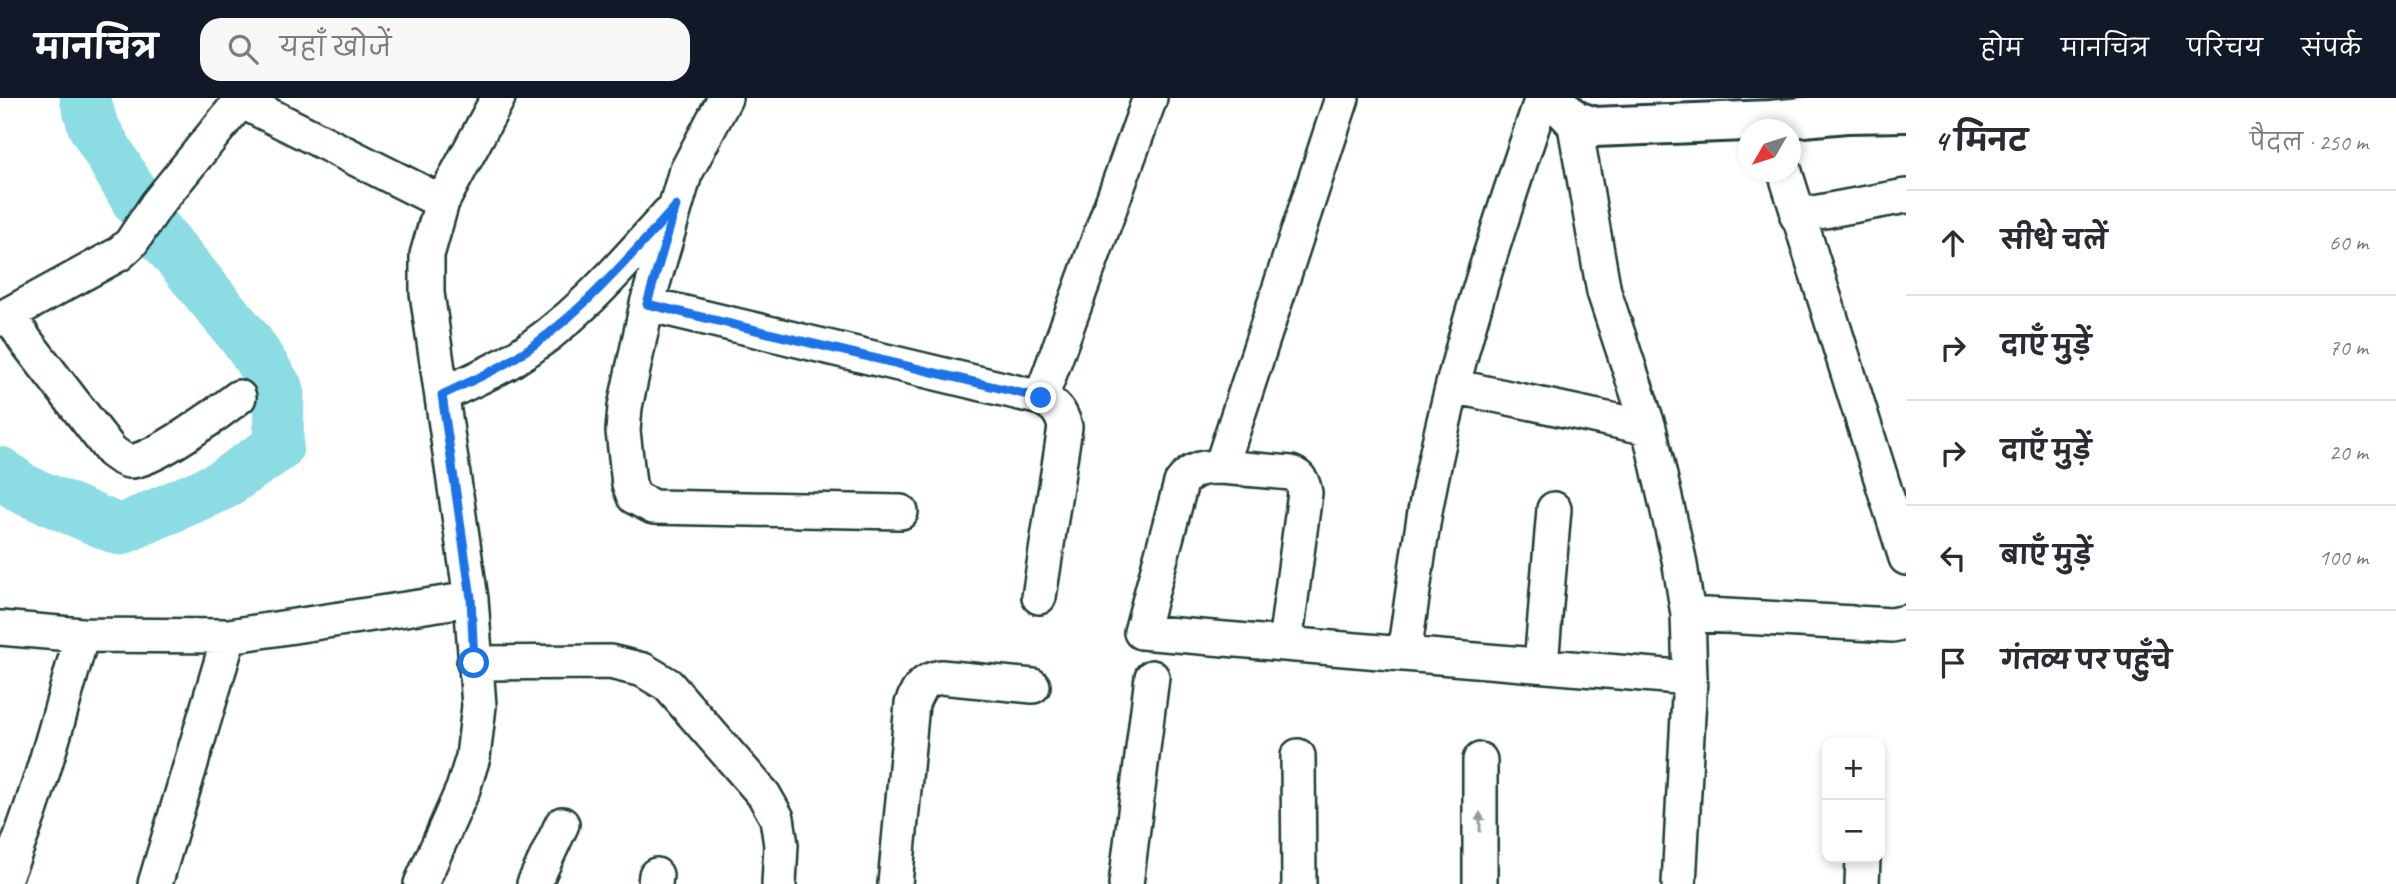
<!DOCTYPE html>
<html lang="hi">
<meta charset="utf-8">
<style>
:root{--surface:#fff;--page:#f7f7f7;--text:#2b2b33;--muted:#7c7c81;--line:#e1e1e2;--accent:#111827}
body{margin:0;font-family:Caveat,"Playpen Sans Deva",sans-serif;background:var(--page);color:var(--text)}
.controls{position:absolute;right:21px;bottom:21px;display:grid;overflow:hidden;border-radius:14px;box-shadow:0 4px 10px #0003}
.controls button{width:63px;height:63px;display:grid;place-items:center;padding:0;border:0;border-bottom:2px solid var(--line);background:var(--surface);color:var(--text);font:35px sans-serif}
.compass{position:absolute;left:1738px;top:21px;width:63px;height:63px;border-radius:50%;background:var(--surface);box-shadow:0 4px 10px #0003;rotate:231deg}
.stop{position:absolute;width:21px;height:21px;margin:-16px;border:5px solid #1a73e8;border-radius:50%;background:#fff}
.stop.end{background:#1a73e8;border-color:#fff;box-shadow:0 2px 7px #0008}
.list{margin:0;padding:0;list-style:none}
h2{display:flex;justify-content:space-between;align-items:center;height:91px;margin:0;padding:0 28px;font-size:30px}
h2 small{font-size:23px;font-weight:400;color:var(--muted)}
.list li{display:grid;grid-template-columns:46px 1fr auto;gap:21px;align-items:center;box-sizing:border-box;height:105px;padding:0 28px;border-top:2px solid var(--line)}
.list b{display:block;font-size:26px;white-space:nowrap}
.list em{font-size:23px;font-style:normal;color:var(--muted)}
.icon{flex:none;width:38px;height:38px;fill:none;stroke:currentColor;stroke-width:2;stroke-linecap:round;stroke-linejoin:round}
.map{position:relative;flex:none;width:1906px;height:786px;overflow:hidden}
header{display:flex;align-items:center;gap:42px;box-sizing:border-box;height:98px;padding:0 35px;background:var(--accent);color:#fff}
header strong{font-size:33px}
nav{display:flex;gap:38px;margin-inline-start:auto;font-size:24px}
.search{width:490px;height:63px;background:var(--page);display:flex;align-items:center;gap:18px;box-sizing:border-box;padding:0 24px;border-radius:21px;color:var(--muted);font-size:26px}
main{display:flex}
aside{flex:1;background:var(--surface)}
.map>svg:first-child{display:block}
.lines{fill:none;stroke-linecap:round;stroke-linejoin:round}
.river{stroke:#8bdce3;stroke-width:51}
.minor-casing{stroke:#1f3d34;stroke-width:38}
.tertiary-casing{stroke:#1f3d34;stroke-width:44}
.minor{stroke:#fff;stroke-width:33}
.tertiary{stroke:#fff;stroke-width:38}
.oneway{fill:#8f9e9a}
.route{stroke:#1a73e8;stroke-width:9}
</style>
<header>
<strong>मानचित्र</strong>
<div class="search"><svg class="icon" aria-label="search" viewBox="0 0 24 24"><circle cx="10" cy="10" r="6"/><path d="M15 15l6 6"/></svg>यहाँ खोजें</div>
<nav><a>होम</a><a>मानचित्र</a><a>परिचय</a><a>संपर्क</a></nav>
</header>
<main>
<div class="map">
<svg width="1906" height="786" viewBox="0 0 1906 786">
<rect width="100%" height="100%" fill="#fff"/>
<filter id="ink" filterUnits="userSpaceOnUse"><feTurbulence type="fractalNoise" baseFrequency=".0143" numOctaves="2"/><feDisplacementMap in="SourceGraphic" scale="14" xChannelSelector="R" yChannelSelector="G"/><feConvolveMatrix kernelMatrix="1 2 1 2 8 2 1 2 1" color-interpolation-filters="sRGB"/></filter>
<g filter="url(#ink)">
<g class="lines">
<path class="river" d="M85 0 93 28 137 103
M0 374 23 391 120 432 220 388 278 349 279 293 248 244 153 128"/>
<defs>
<path id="minor" d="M725 0 685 76 647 206 625 309 623 333 629 386 634 399 653 409 901 414
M1342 0 1221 369C1204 369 1191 370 1181 385L1141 534 1690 580
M241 3 442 104
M1574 22 1604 194 1649 330 1679 461 1688 516 1690 580 1679 786
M1785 74 1906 460
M1797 118 1906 98
M647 206 1041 300C1055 307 1061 313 1065 329L1039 499
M9 216 25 242 111 353C116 357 124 363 130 363 151 365 221 313 239 299
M0 221 119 156 131 145 157 106 243 0
M1453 288 1649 330
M442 297C464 286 488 276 509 264 573 225 620 170 669 115
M1041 300 1150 0
M1221 369 1291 375C1301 379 1303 384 1305 395L1285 546
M1688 516 1892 527 1906 524
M0 530 82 537 229 538 471 501
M1404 556C1411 509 1417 461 1425 414 1450 273 1496 135 1542 0
M474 565 610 564 643 572 668 587 764 697 777 720 781 747 779 786
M1541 567 1554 411
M1298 658 1299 786
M2 786C37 706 58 621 82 537
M155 786 229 538
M421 786 463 691 473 659 479 608 471 501 427 195V157L442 104 498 0
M534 786 562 726
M655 786 656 777
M895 786 912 606C918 590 923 582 941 579L1033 588
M1126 786 1152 579
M1480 786V662
M1862 786 1863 760"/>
<path id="tertiary" d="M1553 0 1574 22 1594 29 1771 22 1846 15 1906 14"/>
</defs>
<use href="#minor" class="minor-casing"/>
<use href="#tertiary" class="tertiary-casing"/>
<use href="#minor" class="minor"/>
<use href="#tertiary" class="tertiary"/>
</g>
<defs><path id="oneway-solid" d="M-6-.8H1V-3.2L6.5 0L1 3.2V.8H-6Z" transform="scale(1.75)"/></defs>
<use class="oneway" href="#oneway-solid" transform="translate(1480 724) rotate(-90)"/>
</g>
<g class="lines" filter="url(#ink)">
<path class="route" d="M474 565 471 500 442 297C464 286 489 276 510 263 576 222 624 165 676 108L647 206 1041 300"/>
</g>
</svg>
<div class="controls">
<button>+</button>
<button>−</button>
</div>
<svg class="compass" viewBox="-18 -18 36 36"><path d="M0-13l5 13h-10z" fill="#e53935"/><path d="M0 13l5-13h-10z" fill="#7c7c81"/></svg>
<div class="stop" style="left:474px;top:565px"></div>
<div class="stop end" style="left:1041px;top:300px"></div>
</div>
<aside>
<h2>4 मिनट<small>पैदल · 250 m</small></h2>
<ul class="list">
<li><svg class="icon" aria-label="ahead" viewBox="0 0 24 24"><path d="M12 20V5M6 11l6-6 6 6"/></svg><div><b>सीधे चलें</b></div><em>60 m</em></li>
<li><svg class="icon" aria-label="right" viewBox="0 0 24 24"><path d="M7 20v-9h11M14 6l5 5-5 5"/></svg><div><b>दाएँ मुड़ें</b></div><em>70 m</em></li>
<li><svg class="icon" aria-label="right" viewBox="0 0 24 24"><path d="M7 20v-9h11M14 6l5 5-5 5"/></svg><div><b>दाएँ मुड़ें</b></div><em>20 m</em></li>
<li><svg class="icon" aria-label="left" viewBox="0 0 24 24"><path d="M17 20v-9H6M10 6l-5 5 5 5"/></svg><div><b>बाएँ मुड़ें</b></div><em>100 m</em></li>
<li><svg class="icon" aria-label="arrive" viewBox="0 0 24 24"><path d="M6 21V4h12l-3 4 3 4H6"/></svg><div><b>गंतव्य पर पहुँचे</b></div></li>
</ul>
</aside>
</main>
